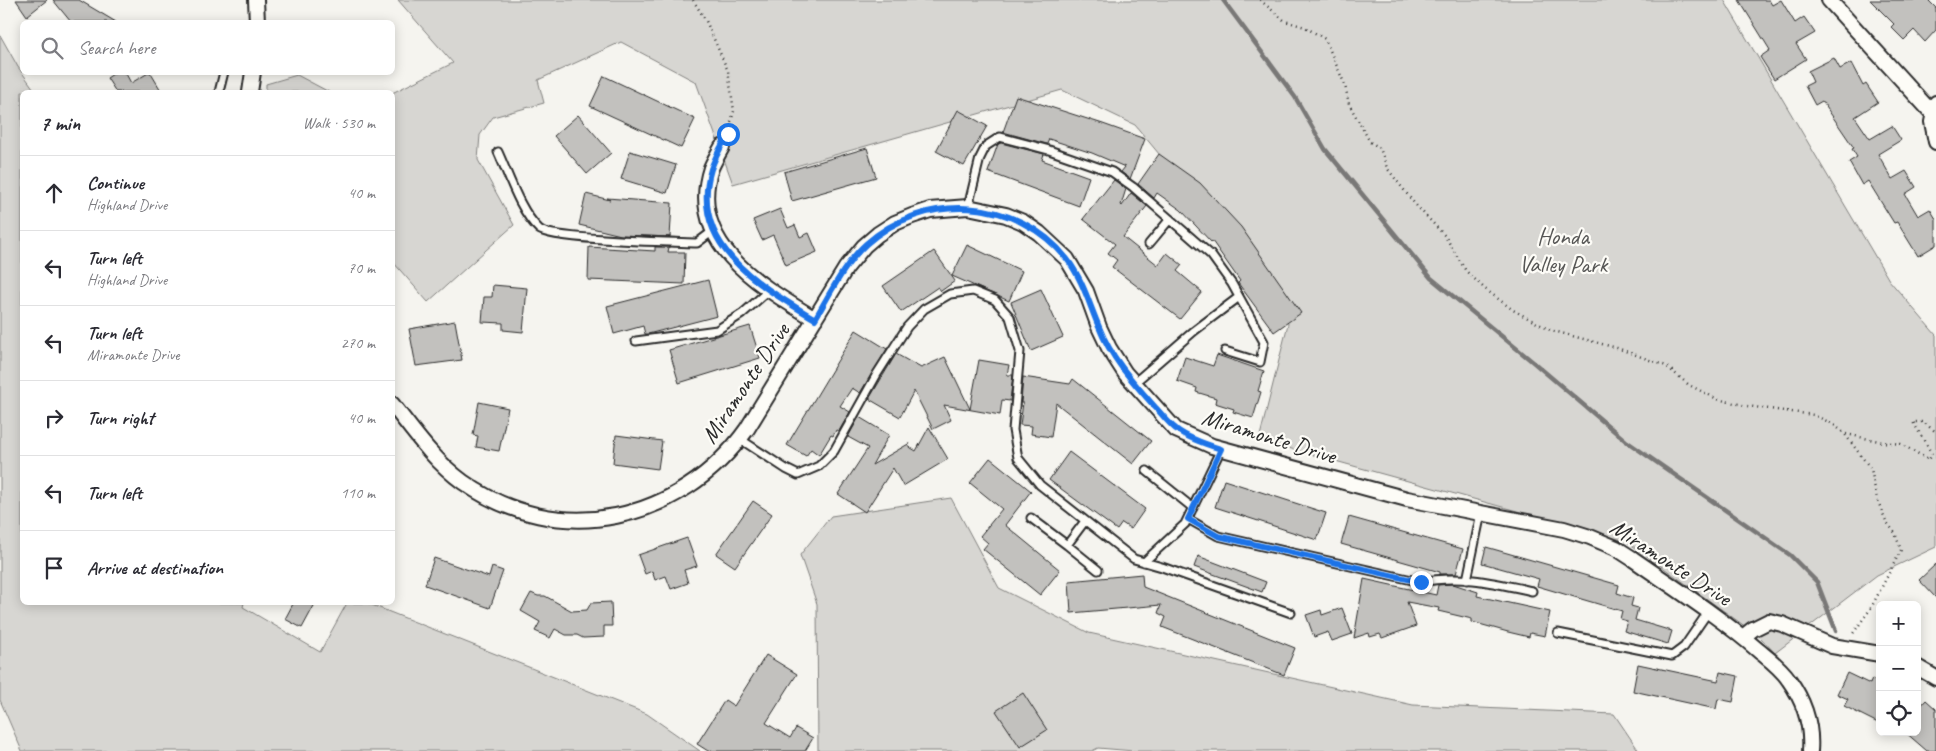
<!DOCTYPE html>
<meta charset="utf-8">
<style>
:root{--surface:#fff;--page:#f7f7f7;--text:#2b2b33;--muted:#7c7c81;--line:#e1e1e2}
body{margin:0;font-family:Caveat,sans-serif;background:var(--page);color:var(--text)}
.controls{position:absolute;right:15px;bottom:15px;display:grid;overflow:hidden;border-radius:8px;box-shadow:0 2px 12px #0003}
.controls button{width:45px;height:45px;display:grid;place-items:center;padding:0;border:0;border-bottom:1px solid var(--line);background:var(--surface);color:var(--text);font:25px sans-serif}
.stop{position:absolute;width:15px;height:15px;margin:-11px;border:4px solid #1a73e8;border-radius:50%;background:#fff}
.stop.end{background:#1a73e8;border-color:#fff;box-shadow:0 1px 5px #0008}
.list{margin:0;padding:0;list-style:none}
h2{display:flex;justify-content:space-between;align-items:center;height:65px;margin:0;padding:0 20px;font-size:21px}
h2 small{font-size:16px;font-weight:400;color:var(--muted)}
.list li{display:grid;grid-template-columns:32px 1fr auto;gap:15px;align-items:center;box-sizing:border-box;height:75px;padding:0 20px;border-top:1px solid var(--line)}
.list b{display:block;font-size:19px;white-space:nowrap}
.list p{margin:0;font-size:16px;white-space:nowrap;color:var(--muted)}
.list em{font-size:16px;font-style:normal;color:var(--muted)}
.icon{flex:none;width:28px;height:28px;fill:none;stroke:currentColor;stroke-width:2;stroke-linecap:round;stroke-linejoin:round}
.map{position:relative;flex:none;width:1936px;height:751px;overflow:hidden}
.search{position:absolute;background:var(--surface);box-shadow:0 2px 12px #0003;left:20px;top:20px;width:375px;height:55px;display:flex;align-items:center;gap:12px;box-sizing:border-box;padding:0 18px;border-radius:8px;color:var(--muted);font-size:19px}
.panel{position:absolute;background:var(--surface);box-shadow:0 2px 12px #0003;left:20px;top:90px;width:375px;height:515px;border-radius:8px}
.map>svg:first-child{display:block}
.green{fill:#d7d6d2;stroke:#81807e}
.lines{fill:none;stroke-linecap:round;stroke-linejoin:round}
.stream{stroke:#797877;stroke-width:4.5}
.building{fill:#c2c1be;stroke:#2b2b2b}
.service-casing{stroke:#2b2b2b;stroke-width:11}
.minor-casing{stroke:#2b2b2b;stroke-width:18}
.path{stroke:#2b2b2b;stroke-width:2.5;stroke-dasharray:1 4;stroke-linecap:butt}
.service{stroke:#fdfcf7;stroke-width:7}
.minor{stroke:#fdfcf7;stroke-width:14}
.route{stroke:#1a73e8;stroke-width:6}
.labels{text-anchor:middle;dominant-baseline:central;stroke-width:4.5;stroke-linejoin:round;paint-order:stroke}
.park-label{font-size:24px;fill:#565655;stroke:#fdfcf7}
.street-label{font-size:24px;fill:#2b2b2b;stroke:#fdfcf7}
</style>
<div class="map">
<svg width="1936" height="751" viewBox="0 0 1936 751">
<rect width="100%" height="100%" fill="#f5f4ef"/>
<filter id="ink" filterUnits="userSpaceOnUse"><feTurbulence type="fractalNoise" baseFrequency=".02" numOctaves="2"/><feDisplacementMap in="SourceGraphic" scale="10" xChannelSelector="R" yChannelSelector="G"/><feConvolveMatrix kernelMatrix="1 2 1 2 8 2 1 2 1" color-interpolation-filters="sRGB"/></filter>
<g filter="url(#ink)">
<path class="green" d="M398 0H1724L1889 280 1936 335V547L1877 575 1775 653 1760 637 1626 541 1259 440 1288 324 1281 301 1135 125 1062 90 733 184 696 82 621 42 538 80 544 103 493 117 480 135 478 160 514 225 428 302 393 262 392 93 453 63Z
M0 35 18 67 36 92H22V602L244 603 243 607 320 652 347 603H367L647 714 700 751H22L0 700Z
M297 75 329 92H266V84Z
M951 498 999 588 1089 633 1413 705 1614 714 1639 751H1134L1098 748 1092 751H818L817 604 800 555 831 516Z"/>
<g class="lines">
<path class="stream" d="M1223 0 1295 97 1325 149 1431 278 1533 362 1626 441 1790 555 1817 582 1836 631"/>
</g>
<path class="building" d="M16 0H47L27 16Z
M53 0H79L116 22H71Z
M1739 0H1769L1772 5 1781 0 1795 23 1804 17 1815 33 1796 44 1806 59 1774 79 1760 57 1770 50Z
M1870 0H1928L1936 8V30L1925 42 1914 30 1904 40 1891 27 1894 24Z
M1834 58 1840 69 1851 63 1863 86 1866 84 1878 102 1855 117 1870 139 1892 126 1901 140 1878 154 1892 179 1906 171 1916 187 1905 194 1918 216 1930 209 1936 219V245L1918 256 1897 222 1894 223 1868 181 1862 185 1849 162 1857 157 1852 149 1854 148 1822 101 1815 105 1805 86 1813 82 1808 71Z
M116 72H125L131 83 150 72 162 92H116L107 78Z
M604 76 695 119 681 148 590 106Z
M1016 96 1103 124 1145 139 1130 179 1121 172 1125 167 1092 153 1049 139 1047 144 1003 132Z
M958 110 987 126 964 166 936 151Z
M578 115 611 153 587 174 554 136Z
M1001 143 1044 154 1042 160 1089 177 1079 206 988 172 998 144Z
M867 148 876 177 792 201 784 172Z
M630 151 676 165 667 193 621 179Z
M1159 154 1200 183 1241 227 1301 313 1274 332 1238 283 1240 281 1212 241 1211 242 1181 210 1157 193 1154 198 1138 184Z
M1114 180 1126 189 1121 205 1122 206 1131 193 1147 206 1123 237 1158 265 1167 253 1182 265 1177 271 1202 292 1180 319 1112 267 1117 260 1108 253 1115 244 1083 219Z
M586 194 610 200 607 198 672 203 670 237 621 235 579 225Z
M780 209 788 228 795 225 800 237 809 233 817 252 786 265 773 235 762 240 753 220Z
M967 245 1022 271 1009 301 952 276Z
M589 247 655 251V247H669L668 252H685L684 284 588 280Z
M934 251 955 281 941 291 938 287 901 312 883 286Z
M708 280 717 316 648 334H645L643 326 614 334 607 306Z
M493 285 527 288 523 332 503 330V323L482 322 484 297H492Z
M1041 289 1063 337 1031 351 1011 302Z
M455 321 462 360 416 366 409 329Z
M750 326 760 358 679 383 669 350Z
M856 330 887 349 860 393 852 388 840 406 850 412 839 431 836 430 833 436 831 435 819 455 811 449 806 456 787 445Z
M896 354 921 368 945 357 970 409 979 360 1009 365 1007 375H1013L1010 401 1002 400 1000 415 944 405 951 420 933 429 914 391 900 417 869 399Z
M1217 355 1264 371 1258 391 1261 392 1253 418 1233 412 1234 409 1215 403 1216 398 1196 392 1197 388 1177 381 1185 357 1213 366Z
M1023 377 1070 384 1073 379 1151 441 1133 464 1056 403 1051 437 1031 434 1032 426 1020 425 1023 403H1021Z
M479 402 508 408 499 451 476 447 478 436 473 435Z
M859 417 889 435 872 465 910 443 908 446 916 451 929 427 948 459 903 486 893 468 865 512 838 494 868 448 848 437Z
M616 435 662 441 658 469 613 463Z
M1069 452 1145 509 1131 529 1122 523 1117 530 1049 480Z
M990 458 1031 491 1005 525 1060 570 1040 595 983 549 988 543 980 536 1002 509 970 483Z
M1224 480 1326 513 1317 540 1215 507Z
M753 501 772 514 735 567 716 554Z
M1349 517 1463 549 1456 574H1440V572L1341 544Z
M687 538 697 566 684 570 688 583 671 589 666 576 655 580 652 571 645 574 638 555Z
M1486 547 1619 585 1617 593 1633 598 1631 606 1638 608 1635 620 1672 631 1668 644 1624 631 1627 621 1620 619 1622 611 1537 586 1539 579 1482 563Z
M1198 556 1266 582 1262 592 1194 567Z
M434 558 489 577 492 567 503 571 490 608 425 585Z
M1936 564V598L1919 580Z
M1142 574 1143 587 1295 648 1284 675 1162 627 1166 617 1158 613 1161 605 1071 613 1069 581Z
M1364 579 1436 595 1438 585 1453 584 1478 592 1477 596 1550 612 1545 636 1530 633 1529 637 1508 632 1472 622V619L1438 611 1439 608 1407 602 1416 626 1382 638 1380 634 1370 637 1369 633 1354 638Z
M531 593 538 596H545L572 611 587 610 591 603 611 602 612 626H604V637L583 638 577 635H566L555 629 550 638 535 631 540 622 521 611Z
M294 602H316L302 628 285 619Z
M1342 608 1352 634 1332 641 1328 632 1314 637 1306 615 1321 610 1322 615Z
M766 655 797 674 766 723 790 738 796 728 813 738 805 751H708L697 744 725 700 734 706Z
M1638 664 1718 681 1720 672 1738 676 1733 702 1718 699 1716 709 1633 691Z
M1847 673 1870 684 1872 679 1880 683V724L1844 706 1848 699 1837 694Z
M1023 693 1047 730 1020 747 996 711Z
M1926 700 1936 709V751H1927L1905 732H1917V710Z"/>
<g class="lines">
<defs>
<path id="service" d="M219 92 224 72
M498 152C509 176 520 211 539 229 550 240 674 242 697 243L713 231
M968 207 980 158 986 146 1000 137 1049 150 1112 172 1133 187 1211 255 1232 284 1264 342 1260 362 1225 351
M1149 244 1170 219
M636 341 717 330 742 314 768 291
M1134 383 1194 331 1239 297
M740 439 786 469 798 475 819 466 834 451 877 374 907 327 924 309 950 294 973 291 995 300 1010 317 1020 351 1013 430 1018 458 1040 485 1134 559 1162 567 1291 613
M1147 471 1193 508
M1031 518 1067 545 1085 521
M1188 519 1218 536 1421 582C1459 574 1495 583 1532 591
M1067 545 1098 570
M1144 562 1185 524 1221 449
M1467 580 1481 513
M1558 633 1672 656 1684 647 1708 612"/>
<path id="minor" d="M256 0 257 22
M1829 0 1934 115
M250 92 253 72
M1936 103 1932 122 1936 142
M722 147C718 154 714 161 711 168 686 244 761 286 815 319
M392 404C414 432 434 461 463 482 559 550 681 522 747 429L846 268 864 246 878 234 895 223 912 216 930 210 968 207 1006 215 1023 222 1039 233 1067 259 1086 291 1099 327 1109 348 1125 373 1176 430 1212 446 1407 499 1564 529 1590 537 1616 548 1633 559C1676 589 1720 617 1759 651 1770 660 1781 668 1789 680 1804 701 1812 725 1810 751
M1743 637 1753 629 1769 621 1782 624 1832 646 1880 654
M1917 667 1936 678"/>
</defs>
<use href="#service" class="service-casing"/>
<use href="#minor" class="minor-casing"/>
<path class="path" d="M693 0 706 21 728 71 734 111 727 136
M1260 0 1285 21 1305 27 1325 39 1345 85 1349 104 1370 142 1380 148 1387 168 1414 203 1445 236 1466 271 1485 289 1513 310 1550 330 1617 348 1666 366 1689 385 1717 399 1747 406 1814 415 1833 424 1844 433 1871 469 1877 499 1886 521 1895 533 1901 550 1871 608 1852 635
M1846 434 1883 442 1901 444 1929 460 1932 454 1913 422H1923L1936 432"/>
<use href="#service" class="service"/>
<use href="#minor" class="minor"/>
</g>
</g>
<g class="lines" filter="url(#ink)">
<path class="route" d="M728 134C722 145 715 157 711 169 688 245 760 286 815 319 830 294 844 264 866 244 924 192 1017 196 1067 259 1083 280 1089 304 1099 327 1111 358 1133 382 1155 407 1162 414 1168 423 1176 429 1186 437 1208 445 1221 449L1188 519 1218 536 1421 582"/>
</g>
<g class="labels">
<g class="park-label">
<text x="1563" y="236">Honda<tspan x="1563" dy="28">Valley Park</tspan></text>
</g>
<g class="street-label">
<text transform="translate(745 383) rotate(-56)">Miramonte Drive</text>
<text transform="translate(1269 436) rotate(17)">Miramonte Drive</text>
<text transform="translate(1671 562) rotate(33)">Miramonte Drive</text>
</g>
</g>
</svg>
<div class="controls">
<button>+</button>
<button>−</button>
<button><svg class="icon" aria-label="locate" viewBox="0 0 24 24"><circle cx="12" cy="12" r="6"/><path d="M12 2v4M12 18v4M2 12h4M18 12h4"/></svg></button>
</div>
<div class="stop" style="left:728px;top:134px"></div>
<div class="stop end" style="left:1421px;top:582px"></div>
<div class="search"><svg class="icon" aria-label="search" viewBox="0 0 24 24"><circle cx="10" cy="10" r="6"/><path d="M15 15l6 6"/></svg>Search here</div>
<section class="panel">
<h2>7 min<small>Walk · 530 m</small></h2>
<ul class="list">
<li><svg class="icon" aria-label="ahead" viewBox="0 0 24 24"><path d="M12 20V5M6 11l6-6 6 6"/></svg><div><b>Continue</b><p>Highland Drive</p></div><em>40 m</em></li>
<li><svg class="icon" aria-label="left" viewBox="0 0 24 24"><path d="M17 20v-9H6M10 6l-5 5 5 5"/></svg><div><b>Turn left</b><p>Highland Drive</p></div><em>70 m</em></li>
<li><svg class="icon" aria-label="left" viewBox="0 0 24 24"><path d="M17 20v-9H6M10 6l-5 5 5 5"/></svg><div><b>Turn left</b><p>Miramonte Drive</p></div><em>270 m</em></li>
<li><svg class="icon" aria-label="right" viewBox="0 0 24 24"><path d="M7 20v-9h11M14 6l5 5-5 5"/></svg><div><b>Turn right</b></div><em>40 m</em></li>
<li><svg class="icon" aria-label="left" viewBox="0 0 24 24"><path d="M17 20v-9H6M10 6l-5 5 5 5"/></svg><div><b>Turn left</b></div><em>110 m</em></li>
<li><svg class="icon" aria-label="arrive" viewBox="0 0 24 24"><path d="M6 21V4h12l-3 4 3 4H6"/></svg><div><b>Arrive at destination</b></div></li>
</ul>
</section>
</div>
